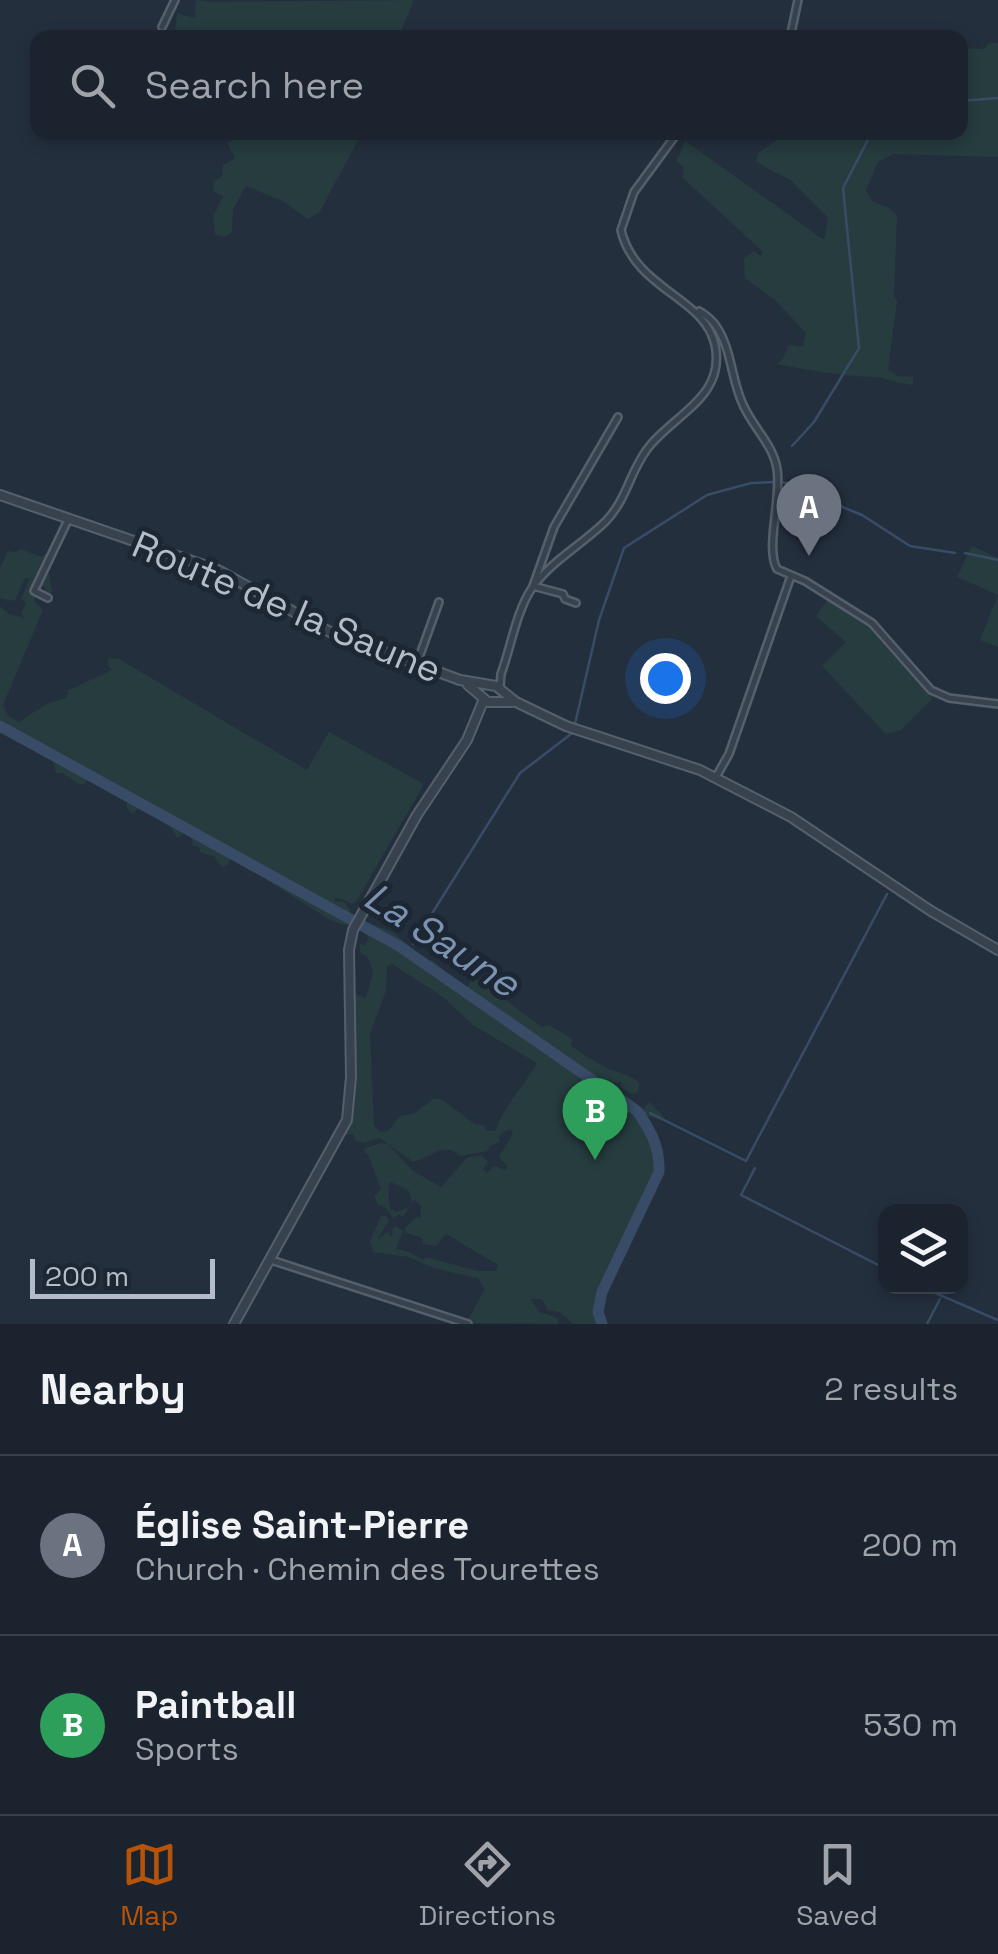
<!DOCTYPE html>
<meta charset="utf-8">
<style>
:root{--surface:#1b232e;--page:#242b36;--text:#f1f3f6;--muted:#a0a4aa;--line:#39404a;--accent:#b45309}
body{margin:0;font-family:"Space Grotesk",sans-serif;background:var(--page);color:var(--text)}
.controls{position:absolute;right:30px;bottom:30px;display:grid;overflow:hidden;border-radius:20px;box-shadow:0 5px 15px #0003}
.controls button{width:90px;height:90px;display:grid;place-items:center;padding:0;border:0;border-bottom:2px solid var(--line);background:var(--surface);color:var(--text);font:50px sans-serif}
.scale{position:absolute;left:30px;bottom:25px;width:185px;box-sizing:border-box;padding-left:10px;border:5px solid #b4bcc9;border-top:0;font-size:28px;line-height:35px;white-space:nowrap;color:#b4bcc9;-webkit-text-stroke:8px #1d2633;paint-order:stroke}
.you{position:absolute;left:665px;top:678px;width:35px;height:35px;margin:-25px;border:8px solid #fff;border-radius:50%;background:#1a73e8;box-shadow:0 0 0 15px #1a73e833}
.badge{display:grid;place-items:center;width:65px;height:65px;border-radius:50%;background:var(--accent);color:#fff;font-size:32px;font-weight:700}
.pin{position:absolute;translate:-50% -82px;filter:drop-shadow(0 2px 5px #0008)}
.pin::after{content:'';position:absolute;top:52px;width:35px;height:30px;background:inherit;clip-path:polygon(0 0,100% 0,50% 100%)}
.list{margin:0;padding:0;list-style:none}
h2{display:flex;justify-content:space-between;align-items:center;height:130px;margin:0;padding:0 40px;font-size:42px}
h2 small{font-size:32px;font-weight:400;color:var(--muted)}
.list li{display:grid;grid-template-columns:65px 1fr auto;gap:30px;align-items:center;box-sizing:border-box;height:180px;padding:0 40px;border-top:2px solid var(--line)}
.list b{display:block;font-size:38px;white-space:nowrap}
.list p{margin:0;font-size:32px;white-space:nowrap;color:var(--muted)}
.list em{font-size:32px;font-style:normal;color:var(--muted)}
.icon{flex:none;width:55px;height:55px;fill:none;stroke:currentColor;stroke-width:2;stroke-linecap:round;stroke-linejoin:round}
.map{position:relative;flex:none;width:998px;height:1324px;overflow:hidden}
.search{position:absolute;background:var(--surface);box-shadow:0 5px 15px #0003;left:30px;right:30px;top:30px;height:110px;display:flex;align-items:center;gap:25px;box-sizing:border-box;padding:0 35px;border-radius:20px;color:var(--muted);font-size:38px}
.sheet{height:490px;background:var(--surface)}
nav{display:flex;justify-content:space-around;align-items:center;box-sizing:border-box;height:140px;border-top:2px solid var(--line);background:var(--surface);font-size:28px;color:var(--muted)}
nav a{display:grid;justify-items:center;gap:5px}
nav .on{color:var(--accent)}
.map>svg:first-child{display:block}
.green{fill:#263c3f;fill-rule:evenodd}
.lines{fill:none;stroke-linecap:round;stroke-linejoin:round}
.stream{stroke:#394c67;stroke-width:2.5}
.river{stroke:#394c67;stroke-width:11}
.minor-casing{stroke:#565f6c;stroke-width:10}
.tertiary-casing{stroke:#565f6c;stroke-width:12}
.minor{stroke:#38414e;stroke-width:5}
.tertiary{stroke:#38414e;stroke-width:8}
.labels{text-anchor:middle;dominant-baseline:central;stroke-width:10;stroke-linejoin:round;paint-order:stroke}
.street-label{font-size:38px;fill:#b4bcc9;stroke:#1d2633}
.water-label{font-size:40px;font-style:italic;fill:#7c92b1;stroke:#1d2633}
</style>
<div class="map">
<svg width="998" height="1324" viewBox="0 0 998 1324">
<rect width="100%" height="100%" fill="#242f3e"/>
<path class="green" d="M196 0 213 2 414 0 398 37 198 38 175 32 177 13 195 18Z
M989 43H998V157L893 154 878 162 866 190 872 201 889 208 897 215 894 296 897 301 888 370 898 376 913 377V385C901 384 882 377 874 377 841 376 809 370 776 364L782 360 789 345 803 347 806 333 776 301 745 278 744 258 755 251 761 257 763 252 683 178 684 168 676 161 685 141 824 240 828 218 790 180 756 162 758 153 787 133 960 132 961 48 984 49Z
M242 133V132L362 133 319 213 307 219 285 202 246 186 233 209 232 232 225 237 215 234 213 217 223 196 213 191 214 181 222 176 223 165 235 158 227 143 242 136Z
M972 546 998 558V647L980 640 998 595 957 577Z
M21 549 41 557 46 553 52 592 49 597 44 586 38 588 40 583 34 586 35 602 43 610 3 705 9 717 19 722 46 704 66 698 69 690 112 670 107 664 109 658 119 659 307 770 329 732 424 784 356 902 353 904 335 897 334 901 344 902 351 911 352 924 345 925 330 920 231 857 228 864 222 867 214 856 201 853 199 847 193 845 191 835 185 832 177 838 171 828 141 807 132 814 127 808V801L87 778 86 783 80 785 63 773H56L53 761 0 733V606L9 614 24 618 21 613 26 604 21 598 30 578H25L15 601 0 598V568L8 551 16 552Z
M828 599 868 623 869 627 871 625 882 636 880 640 933 698 901 730 886 734 822 666 846 642 816 616Z
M365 921 393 932 427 961 432 960C445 969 453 981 467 989L472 976C498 991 517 1010 542 1027L550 1025 572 1039 571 1046C583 1054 595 1062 609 1069 620 1074 629 1074 639 1083L638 1092 633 1094 622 1088 621 1082 611 1083 643 1109 649 1102 665 1118 660 1120 648 1116C659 1137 664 1154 660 1178L604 1298 601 1316 606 1324H573L560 1312 548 1310 542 1299H531L539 1312 556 1317 559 1324 466 1323 485 1289 478 1278 436 1269 409 1257 373 1252 370 1241 381 1216H386L389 1221 377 1239 388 1232 392 1237 393 1227H397L403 1231 396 1249 409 1252 423 1260 426 1257 477 1271H496L498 1265 446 1234 436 1246 423 1244 422 1238 406 1233 405 1228 415 1218H421V1206L415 1200 412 1203 409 1191 391 1182 388 1185 390 1209 396 1212 409 1207 403 1217 398 1214 394 1219 385 1207 378 1205 374 1196 381 1189 369 1157 363 1149 380 1143 388 1144 413 1171 441 1187 467 1158 481 1155 488 1162 483 1169 487 1173 494 1166 506 1170 507 1166 499 1157 513 1133 510 1129 500 1134 499 1142 490 1146 488 1151 459 1156C445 1140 430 1158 413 1162L380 1138 363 1143 356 1141 353 1134 347 1135 345 1131 352 1116 356 1042C351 1030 355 1008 354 994L366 998 373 971 367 956 361 954 359 943 365 946 369 938 359 929ZM392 964 443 997 473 1025 537 1063C526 1084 502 1108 496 1130L487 1131 483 1125 475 1124 441 1099H433L415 1113 400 1116 389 1130 381 1132 374 1126 370 1034 386 991 387 966Z"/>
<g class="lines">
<path class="stream" d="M960 101 998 98
M792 446 814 422 859 348 843 188 872 132
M781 482 812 488 830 502 862 515 910 546 955 553
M965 553 998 560
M575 724 599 620 624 548 707 495 751 483 775 482
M413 944 520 773 571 734
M409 952 410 950
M639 1113H645
M650 1113 746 1161
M746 1161 887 894
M755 1168 741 1195 886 1269
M919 1286 998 1320
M927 1324 940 1299"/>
<path class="river" d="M0 726 399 946 637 1111C651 1131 660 1147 659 1172L602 1292 598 1312 602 1324"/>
<defs>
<path id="minor" d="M162 27 175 0
M790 38 798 0
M699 311C706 315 712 320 716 326 731 348 731 376 741 400 750 425 773 443 777 469 782 498 765 547 777 569L805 581 872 623 931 690 949 698 998 704
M48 598 34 591 69 518
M576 603 565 599 563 594 533 586 554 527 618 417
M417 663 439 602
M500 687 501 674C511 647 516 612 532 588 551 561 583 544 606 521 627 499 630 471 648 448 673 415 726 397 715 345 705 297 635 290 621 230L634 192 678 132
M716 777 729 754 791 576
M271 1260 468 1324"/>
<path id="tertiary" d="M0 495 218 570 330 632 460 680 496 686 516 702 566 726 700 770 791 817 931 911 998 950
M468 685 488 702H512
M234 1324 347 1120 351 1077 349 950 353 930 417 815 467 740 484 699"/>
</defs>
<use href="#minor" class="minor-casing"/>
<use href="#tertiary" class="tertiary-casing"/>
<use href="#minor" class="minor"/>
<use href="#tertiary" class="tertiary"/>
</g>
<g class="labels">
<g class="street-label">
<text transform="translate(287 607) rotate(23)">Route de la Saune</text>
</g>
<g class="water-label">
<text transform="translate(442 940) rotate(33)">La Saune</text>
</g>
</g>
</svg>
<div class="controls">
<button><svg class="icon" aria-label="layers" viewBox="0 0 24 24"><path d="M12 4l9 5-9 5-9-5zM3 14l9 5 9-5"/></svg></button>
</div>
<div class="scale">200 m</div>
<div class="you"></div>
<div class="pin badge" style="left:809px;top:556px;background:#6b7280">A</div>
<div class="pin badge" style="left:595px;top:1160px;background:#2e9e5b">B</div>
<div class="search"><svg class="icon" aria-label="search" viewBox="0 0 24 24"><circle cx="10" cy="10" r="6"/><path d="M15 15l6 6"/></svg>Search here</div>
</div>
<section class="sheet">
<h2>Nearby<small>2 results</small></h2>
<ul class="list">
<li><span class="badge" style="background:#6b7280">A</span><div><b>Église Saint-Pierre</b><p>Church · Chemin des Tourettes</p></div><em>200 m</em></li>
<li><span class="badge" style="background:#2e9e5b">B</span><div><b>Paintball</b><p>Sports</p></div><em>530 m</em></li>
</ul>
</section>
<nav>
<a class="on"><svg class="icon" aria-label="map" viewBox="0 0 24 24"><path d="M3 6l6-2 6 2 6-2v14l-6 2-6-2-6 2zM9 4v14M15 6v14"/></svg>Map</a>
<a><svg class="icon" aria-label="directions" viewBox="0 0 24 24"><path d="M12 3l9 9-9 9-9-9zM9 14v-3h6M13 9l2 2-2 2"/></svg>Directions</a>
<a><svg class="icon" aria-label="saved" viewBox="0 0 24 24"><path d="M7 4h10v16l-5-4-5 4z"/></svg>Saved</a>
</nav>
